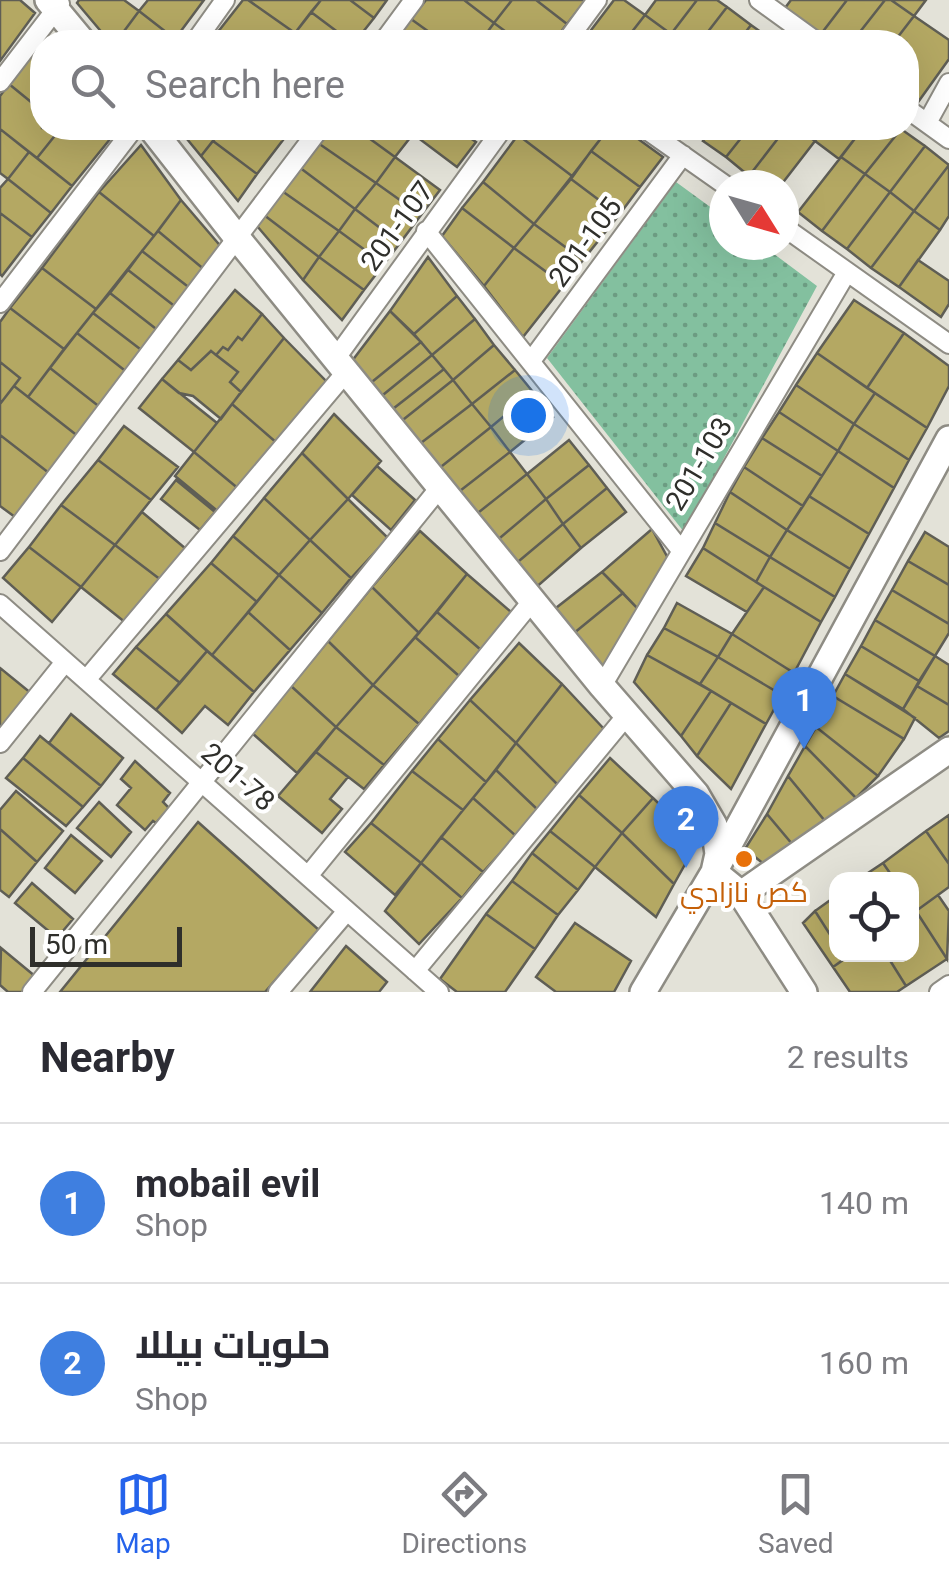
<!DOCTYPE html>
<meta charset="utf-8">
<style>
:root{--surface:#fff;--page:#f2f2f3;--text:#2b2b33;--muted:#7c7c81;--line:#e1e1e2;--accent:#2563eb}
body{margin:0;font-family:Roboto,Cairo,sans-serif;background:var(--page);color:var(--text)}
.controls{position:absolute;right:30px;bottom:30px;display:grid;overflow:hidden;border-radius:20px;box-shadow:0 10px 40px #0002}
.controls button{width:90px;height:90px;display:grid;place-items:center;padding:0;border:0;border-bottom:2px solid var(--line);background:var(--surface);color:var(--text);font:50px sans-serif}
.compass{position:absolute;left:709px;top:170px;width:90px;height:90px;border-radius:50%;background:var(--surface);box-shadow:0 10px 40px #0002;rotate:127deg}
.scale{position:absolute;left:30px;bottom:25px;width:152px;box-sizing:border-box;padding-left:10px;border:5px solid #2f2f2b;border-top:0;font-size:28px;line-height:35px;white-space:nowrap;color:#2f2f2b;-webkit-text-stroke:8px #fff;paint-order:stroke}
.you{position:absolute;left:528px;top:415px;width:35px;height:35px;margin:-25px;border:8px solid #fff;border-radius:50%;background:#1a73e8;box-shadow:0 0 0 15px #1a73e833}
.badge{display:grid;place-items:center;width:65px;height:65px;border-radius:50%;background:var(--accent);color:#fff;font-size:32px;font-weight:700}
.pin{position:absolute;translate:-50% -82px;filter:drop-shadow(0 2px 5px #0008)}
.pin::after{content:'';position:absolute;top:52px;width:35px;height:30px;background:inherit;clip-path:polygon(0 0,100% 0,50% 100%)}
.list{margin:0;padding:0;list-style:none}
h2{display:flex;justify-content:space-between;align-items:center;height:130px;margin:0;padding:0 40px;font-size:42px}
h2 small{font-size:32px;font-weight:400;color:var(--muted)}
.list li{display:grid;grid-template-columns:65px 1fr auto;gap:30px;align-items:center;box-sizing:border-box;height:160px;padding:0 40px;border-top:2px solid var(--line)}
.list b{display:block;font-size:38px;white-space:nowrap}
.list p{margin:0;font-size:32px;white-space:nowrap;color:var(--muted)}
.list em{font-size:32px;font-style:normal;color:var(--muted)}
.icon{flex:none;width:55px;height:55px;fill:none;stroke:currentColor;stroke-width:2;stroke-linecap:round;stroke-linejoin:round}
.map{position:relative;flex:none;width:949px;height:992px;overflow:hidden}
.search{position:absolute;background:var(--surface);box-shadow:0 10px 40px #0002;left:30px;right:30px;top:30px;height:110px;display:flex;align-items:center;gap:25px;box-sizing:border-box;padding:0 35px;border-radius:40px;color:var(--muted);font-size:38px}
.sheet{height:450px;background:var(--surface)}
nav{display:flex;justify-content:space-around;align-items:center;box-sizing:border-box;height:140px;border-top:2px solid var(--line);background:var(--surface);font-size:28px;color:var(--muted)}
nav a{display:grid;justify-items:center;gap:5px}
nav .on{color:var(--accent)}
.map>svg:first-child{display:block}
.park{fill:url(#park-dots)}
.building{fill:#b4a863;stroke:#5f5e55;stroke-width:2.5}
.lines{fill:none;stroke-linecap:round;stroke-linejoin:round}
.street-casing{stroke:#8e8c84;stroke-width:22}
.secondary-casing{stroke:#8e8c84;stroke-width:30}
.street{stroke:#fff;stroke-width:18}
.secondary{stroke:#fff;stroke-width:25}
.food-dot{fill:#e8710a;stroke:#fff;stroke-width:4}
.labels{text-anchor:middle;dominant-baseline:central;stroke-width:8;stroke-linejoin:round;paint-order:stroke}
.street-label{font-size:28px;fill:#2f2f2b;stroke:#fff}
.food-label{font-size:28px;fill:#c56008;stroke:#fff}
</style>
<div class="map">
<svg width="949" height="992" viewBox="0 0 949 992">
<defs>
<pattern id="park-dots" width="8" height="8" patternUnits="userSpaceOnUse" patternTransform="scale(2.5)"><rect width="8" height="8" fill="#83c09f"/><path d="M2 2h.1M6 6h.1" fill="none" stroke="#6c9c82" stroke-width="1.8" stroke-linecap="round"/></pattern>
</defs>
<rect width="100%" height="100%" fill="#e3e2d8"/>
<path class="park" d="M676 182 724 217V245H762L817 286 684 532 547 358Z"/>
<path class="building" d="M0 0H20L35 13 0 61Z
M79 0H124L139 11 116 42H110L77 3Z
M148 0H204L175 39 139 11Z
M243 0H248L295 33 288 42H210Z
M248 0H321L295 33Z
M321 0H350L374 18 355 42H351L311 12Z
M350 0H387L374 18Z
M426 0H464L494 23 480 42H443L411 19Z
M464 0H512L494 23Z
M512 0H536L567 24 553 42H520L494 23Z
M536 0H586L567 24Z
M614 0H624L645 15 624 42H582Z
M656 0H697L671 34 645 15Z
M697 0H717L727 7 700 42H683L671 34Z
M791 0H847L821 34 785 8Z
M847 0H885L852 42H833L821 34Z
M885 0H891L914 16 894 42H852Z
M891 0H926L914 16Z
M727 7 751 25 738 42H700Z
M139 11 175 39 172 42H116Z
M311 12 351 42H307L295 33Z
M645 15 671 34 665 42H624Z
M914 16 949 40V59L916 105 906 98V42H894Z
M411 19 443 42H393Z
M494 23 520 42H480Z
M751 25 775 42H738Z
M37 49 42 54V97L36 106 9 84Z
M9 84 42 111V128H61L37 158 0 129V96Z
M61 128H119L72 186 37 158Z
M178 128H223L201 156Z
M223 128H266L283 140 257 174 213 141Z
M329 128H355L395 157 376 183 318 143Z
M355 128H404L413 134 395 157Z
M417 128H456L476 142 457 167 413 134Z
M524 128H609L572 176 518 135Z
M609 128H623L663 157 640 187 591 151Z
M713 128H749L726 157 703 141Z
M749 128H786L749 176 726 157Z
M786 128H797L815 141 781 185H762L749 176Z
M825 128H863L839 159 815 141Z
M863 128 901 129 865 174 841 157Z
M0 129 29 152 8 179 0 173Z
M901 129 925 146 890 192 865 174Z
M518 135 572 176 534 224 483 182Z
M213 141 257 174 238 201 201 156Z
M318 143 376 183 355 209 299 167Z
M141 145 181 200 154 236 99 192Z
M925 146 949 165 914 211 890 192Z
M591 151 640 187 619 215 571 179Z
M29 152 72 186 51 213 8 179Z
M395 157 440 190 421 215 376 183Z
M841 157 865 174 822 231 798 212Z
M949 165V216L940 230 914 211Z
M299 167 355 209 339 231 282 191Z
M865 174 890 192 847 249 822 231Z
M8 179 51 213 32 237 0 213V188Z
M571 179 619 215 583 260 534 224Z
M483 182 534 224 514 248 462 208Z
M376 183 421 215 400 243 355 209Z
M282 191 339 231 319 257 264 215Z
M99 192 154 236 96 309 42 268Z
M890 192 914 211 871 268 847 249Z
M181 200 223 249 206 271 158 231Z
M462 208 514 248 484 286 442 236Z
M355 209 400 243 384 264 339 231Z
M914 211 940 230 899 287 871 268Z
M0 213 32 237 2 276 0 274Z
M264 215 319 257 303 280 257 226Z
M534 224 583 260 564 285 514 248Z
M158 231 206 271 191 289 142 251Z
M339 231 384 264 364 290 319 257Z
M514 248 564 285 523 337 484 286Z
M142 251 191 289 177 308 128 270Z
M319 257 364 290 342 320 303 280Z
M428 257 457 296 414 334 390 311Z
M918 260 949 281V304L941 317 899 287Z
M42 268 96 309 64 349 10 308Z
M128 270 177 308 160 332 110 293Z
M235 290 262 314 242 340 238 337 228 350 223 347 216 355 211 351 191 370 178 360Z
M110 293 160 332 144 352 93 313Z
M457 296 475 319 432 355 414 334Z
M854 300 904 333 867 388 817 353Z
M10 308 64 349 28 397 14 386 20 378 0 362V322Z
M390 311 421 342 367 386 349 365Z
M93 313 144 352 128 373 77 333Z
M262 314 284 338 241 392 230 382 238 372 216 355 223 347 228 350 238 337 242 340Z
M475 319 494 345 453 380 432 355Z
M77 333 128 373 101 408 50 368Z
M904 333 949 366V386L927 428 867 388Z
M284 338 328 383 278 444 232 404Z
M421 342 432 355 378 399 367 386Z
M494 345 515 370 472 404 453 380Z
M211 351 238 372 230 382 241 392 221 419 193 396 179 393 162 379 178 360 191 370Z
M817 353 875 393 854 424 796 385Z
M432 355 444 369 389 412 378 399Z
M0 362 20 378 0 404Z
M50 368 101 408 79 437 28 397Z
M444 369 453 380 399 423 389 412Z
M515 370 533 392 491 427 472 404Z
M162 379 217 423 194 452 139 408Z
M453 380 472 404 417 446 399 423Z
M796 385 854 424 838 451 779 412Z
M14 386 79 437 49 473 0 435V404Z
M533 392 553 417 510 452 491 427Z
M875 393 927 428 909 460 854 424Z
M232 404 278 444 240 490 194 452Z
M472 404 491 427 437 470 417 446Z
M779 412 838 451 822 476 762 438Z
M334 414 381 461 348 499 302 453Z
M854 424 909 460 894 488 838 451Z
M124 426 178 467 151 500 98 460Z
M491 427 510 452 456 494 437 470Z
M0 435 49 473 15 517 0 506Z
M762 438 822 476 803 506 744 467Z
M569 440 589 465 546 499 527 474Z
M838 451 894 488 869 534 809 496Z
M194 452 240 490 220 513 175 476Z
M510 452 527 474 474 516 456 494Z
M302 453 348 499 310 540 264 498Z
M98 460 151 500 115 545 61 505Z
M589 465 607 488 563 524 546 499Z
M377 466 415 500 391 530 352 495Z
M744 467 803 506 787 530 730 492Z
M527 474 546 499 494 543 474 516Z
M176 480 215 512 200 530 161 499Z
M607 488 626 512 581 548 563 524Z
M730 492 787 530 770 557 715 523Z
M809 496 869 534 850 569 787 530Z
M264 498 310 540 279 575 233 536Z
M348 499 388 538 351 578 310 540Z
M546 499 563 524 513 566 494 543Z
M61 505 115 545 81 587 29 547Z
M142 512 186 549 161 580 115 545Z
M715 523 770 557 756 582 703 548Z
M563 524 581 548 533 590 513 566Z
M652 529 669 560 638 609 602 572Z
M787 530 850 569 835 597 770 557Z
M420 531 467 574 419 633 372 587Z
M925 532 949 547V585L908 561Z
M233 536 279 575 257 602 211 563Z
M310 540 351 578 322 613 279 575Z
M115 545 161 580 126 623 81 587Z
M29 547 81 587 52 622 3 578Z
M703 548 764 587 747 612 686 576Z
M770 557 835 597 821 622 756 582Z
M908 561 949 585V624L892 590Z
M211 563 257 602 212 655 166 614Z
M602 572 623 593 568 638 547 615Z
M467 574 511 612 481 650 437 612Z
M279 575 322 613 290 650 248 612Z
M372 587 419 633 373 685 328 641Z
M764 587 821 622 794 673 732 634Z
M892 590 949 624V633L935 656 875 620Z
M623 593 638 609 598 676 568 638Z
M677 603 732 634 718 657 664 628Z
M248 612 290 650 254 692 212 655Z
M437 612 481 650 459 676 415 637Z
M166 614 207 651 180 683 136 647Z
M875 620 935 656 919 681 861 646Z
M664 628 718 657 700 684 647 655Z
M732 634 794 673 782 695 718 657Z
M415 637 459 676 419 724 373 685Z
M328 641 373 685 336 727 291 686Z
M519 643 562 684 516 743 470 700Z
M861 646 919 681 903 709 845 674Z
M136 647 180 683 156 710 113 674Z
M207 651 254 692 228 725 205 706 182 733 156 710Z
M647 655 711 691 681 736 634 682Z
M935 656 949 665V705L917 686Z
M718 657 782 695 766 724 700 684Z
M0 668 32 694 0 734Z
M845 674 915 718 904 739 833 696Z
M562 684 604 729 558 785 516 743Z
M373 685 419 724 384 765 336 727Z
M291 686 336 727 297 773 252 733Z
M917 686 949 705V731L939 738 903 709Z
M711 691 731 703 697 756 681 736Z
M833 696 904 739 878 776 816 727Z
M470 700 516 743 486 782 438 739Z
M731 703 766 724 731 789 697 756Z
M71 714 123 758 101 786 49 743Z
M336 727 384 765 364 789 316 752Z
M816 727 878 776 856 798 805 746Z
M40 736 101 786 83 807 23 758Z
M438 739 486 782 463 810 412 771Z
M516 743 558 785 538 810 496 770Z
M805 746 856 798 825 821 788 776Z
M316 752 348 777 330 799 342 809 322 833 278 796Z
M23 758 83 807 66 826 6 778Z
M610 758 653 798 622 833 579 795Z
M135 761 170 793 163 802 169 808 156 823 153 821 145 830 117 805 131 788 121 779Z
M496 770 538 810 516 836 473 798Z
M412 771 463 810 421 863 371 823Z
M788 776 825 821 793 845 767 814Z
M16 791 63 831 37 862 0 829V810Z
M579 795 622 833 595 867 550 831Z
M473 798 516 836 483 872 441 837Z
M653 798 687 831 691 841 693 850 674 884 622 833Z
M99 802 131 832 111 857 77 828Z
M767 814 793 845 765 865 745 849Z
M949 815V864L926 831Z
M198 822 319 930 265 992H60Z
M371 823 421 863 395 895 345 852Z
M0 829 37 862 9 897 0 890Z
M550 831 595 867 578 890 532 853Z
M926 831 949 864V887L916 911 912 905V879H894L883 863Z
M622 833 674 884 656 917 595 867Z
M71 835 102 861 75 893 45 868Z
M441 837 483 872 462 898 421 863Z
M532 853 578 890 558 915 512 881Z
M421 863 462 898 419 944 385 911Z
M883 863 894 879H859Z
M512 881 558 915 535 949 486 914Z
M32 883 73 919 57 938 15 903Z
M938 895 949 911 947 959 916 911Z
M836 896V944L815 911Z
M815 911 836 944V954H843L846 958 833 967 803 923Z
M916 911 947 959 906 986 886 954H912V914Z
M486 914 535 949 505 992H457L440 979Z
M575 923 631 961 614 992H556L536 977Z
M346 946 387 982 379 992H310Z
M1 948 36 977 24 992H8L0 985Z
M851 954H886L906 986 897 992H850L833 967Z"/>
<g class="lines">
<defs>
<path id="street" d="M759 0 817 42
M195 42 225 0
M383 42 414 0
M566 42 597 0
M0 82 60 4
M906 108 949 139
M927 123 949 83
M644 128 725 185
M784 227 949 344
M426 231 680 549
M0 303 134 128
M336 358 503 128
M531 361 683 155
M0 551 320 128
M0 604 439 992
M86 680 347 371
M602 686 847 272
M0 743 65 662
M308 876 533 600
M415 971 627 715
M32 992 441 486
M278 992 347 911
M939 992 949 985"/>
<path id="secondary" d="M48 0 83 42
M151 128 238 239 602 686 696 794 714 825 718 854 714 872 741 894 804 992
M741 894 949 750
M643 992 714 872 949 439"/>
</defs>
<use href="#street" class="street-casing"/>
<use href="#secondary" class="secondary-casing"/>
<use href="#street" class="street"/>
<use href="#secondary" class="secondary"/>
</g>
<circle class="food-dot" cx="744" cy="859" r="10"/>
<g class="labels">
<g class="street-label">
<text transform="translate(397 226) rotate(-54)">201-107</text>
<text transform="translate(585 242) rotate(-54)">201-105</text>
<text transform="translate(699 464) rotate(-59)">201-103</text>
<text transform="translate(238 777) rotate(41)">201-78</text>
</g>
<g class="food-label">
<text x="744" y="892">كص نازادي</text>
</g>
</g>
</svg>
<div class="controls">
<button><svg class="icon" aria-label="locate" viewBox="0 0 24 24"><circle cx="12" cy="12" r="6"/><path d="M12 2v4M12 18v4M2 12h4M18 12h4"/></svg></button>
</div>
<svg class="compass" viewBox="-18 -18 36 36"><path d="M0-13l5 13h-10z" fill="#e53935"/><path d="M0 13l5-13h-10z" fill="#7c7c81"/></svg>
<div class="scale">50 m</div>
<div class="you"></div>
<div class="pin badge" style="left:804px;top:749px;background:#3f7fe0">1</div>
<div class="pin badge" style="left:686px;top:868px;background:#3f7fe0">2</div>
<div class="search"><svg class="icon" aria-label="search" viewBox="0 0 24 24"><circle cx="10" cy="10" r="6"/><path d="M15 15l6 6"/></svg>Search here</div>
</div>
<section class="sheet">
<h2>Nearby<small>2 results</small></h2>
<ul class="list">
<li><span class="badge" style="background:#3f7fe0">1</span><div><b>mobail evil</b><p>Shop</p></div><em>140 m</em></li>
<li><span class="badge" style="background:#3f7fe0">2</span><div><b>حلويات بيللا</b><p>Shop</p></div><em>160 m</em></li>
</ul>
</section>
<nav>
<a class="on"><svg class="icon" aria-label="map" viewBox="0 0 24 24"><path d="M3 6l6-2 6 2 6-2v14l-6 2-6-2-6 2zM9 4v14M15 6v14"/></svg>Map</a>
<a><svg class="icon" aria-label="directions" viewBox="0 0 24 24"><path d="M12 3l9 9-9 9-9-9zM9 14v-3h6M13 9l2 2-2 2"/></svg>Directions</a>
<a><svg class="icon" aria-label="saved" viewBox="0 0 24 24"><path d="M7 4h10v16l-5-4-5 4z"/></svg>Saved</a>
</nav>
